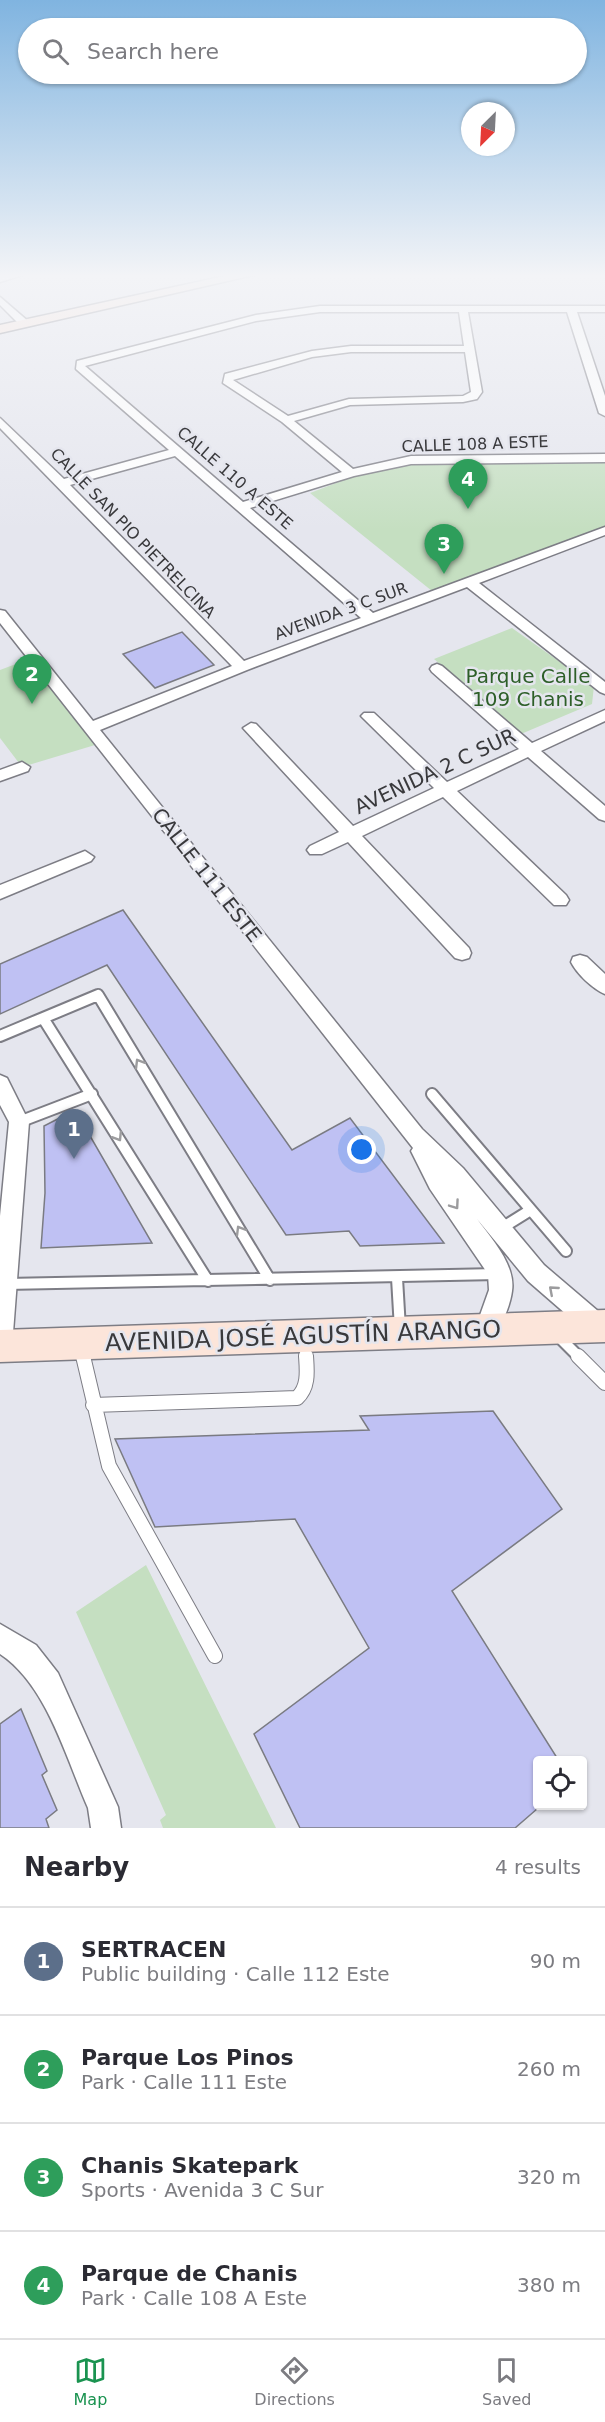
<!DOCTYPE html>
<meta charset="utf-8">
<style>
:root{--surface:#fff;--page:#f2f2f3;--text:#2b2b33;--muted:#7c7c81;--line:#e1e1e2;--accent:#1a9350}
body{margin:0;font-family:"DejaVu Sans",sans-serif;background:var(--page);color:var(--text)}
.controls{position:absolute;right:18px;bottom:18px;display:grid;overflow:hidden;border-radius:6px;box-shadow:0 2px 4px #0004}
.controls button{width:54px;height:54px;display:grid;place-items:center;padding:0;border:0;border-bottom:2px solid var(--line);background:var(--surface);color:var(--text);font:30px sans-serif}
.compass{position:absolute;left:461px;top:102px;width:54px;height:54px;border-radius:50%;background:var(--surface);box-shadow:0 2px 4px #0004;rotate:204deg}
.you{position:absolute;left:362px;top:1150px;width:21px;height:21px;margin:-15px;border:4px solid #fff;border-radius:50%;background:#1a73e8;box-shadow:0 0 0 9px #1a73e833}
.badge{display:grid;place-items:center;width:39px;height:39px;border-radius:50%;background:var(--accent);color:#fff;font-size:20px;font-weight:700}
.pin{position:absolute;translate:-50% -50px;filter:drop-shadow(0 2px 3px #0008)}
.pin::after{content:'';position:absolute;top:32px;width:21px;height:18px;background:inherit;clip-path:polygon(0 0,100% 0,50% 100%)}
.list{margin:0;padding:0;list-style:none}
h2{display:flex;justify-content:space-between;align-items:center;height:78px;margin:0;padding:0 24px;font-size:26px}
h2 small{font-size:20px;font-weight:400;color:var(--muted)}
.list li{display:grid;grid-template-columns:39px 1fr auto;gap:18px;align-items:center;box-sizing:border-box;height:108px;padding:0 24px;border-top:2px solid var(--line)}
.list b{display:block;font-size:22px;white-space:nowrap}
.list p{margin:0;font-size:20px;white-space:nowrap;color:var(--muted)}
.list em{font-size:20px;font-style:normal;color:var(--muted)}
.icon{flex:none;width:33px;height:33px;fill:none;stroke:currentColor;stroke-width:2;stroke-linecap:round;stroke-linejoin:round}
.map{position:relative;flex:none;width:605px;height:1828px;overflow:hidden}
.search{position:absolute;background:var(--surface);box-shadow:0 2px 4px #0004;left:18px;right:18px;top:18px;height:66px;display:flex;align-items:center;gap:15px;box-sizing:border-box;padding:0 21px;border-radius:33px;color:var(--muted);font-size:22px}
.sheet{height:510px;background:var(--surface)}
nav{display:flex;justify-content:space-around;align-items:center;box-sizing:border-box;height:84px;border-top:2px solid var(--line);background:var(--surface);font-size:16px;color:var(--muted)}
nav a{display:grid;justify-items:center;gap:3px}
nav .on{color:var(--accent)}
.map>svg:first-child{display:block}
.green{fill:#c5dfc1}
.building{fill:#bfc1f3;stroke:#7a7b82;stroke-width:1.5}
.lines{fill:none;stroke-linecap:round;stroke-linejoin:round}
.service-far1-casing{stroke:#7d7d85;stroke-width:14}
.service-casing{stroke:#7d7d85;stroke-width:16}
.minor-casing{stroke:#7d7d85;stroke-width:3}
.secondary-casing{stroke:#7d7d85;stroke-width:3}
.service-far1{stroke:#fff;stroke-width:10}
.service{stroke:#fff;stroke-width:14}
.minor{fill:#fff;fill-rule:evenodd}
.secondary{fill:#fce5da;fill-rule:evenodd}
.oneway{stroke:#9c9c9e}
.labels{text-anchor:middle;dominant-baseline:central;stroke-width:5;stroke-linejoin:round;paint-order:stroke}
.far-street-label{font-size:16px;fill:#39393c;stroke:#e5e6ee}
.park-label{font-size:20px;fill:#2d5f28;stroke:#e5e6ee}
.street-label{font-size:20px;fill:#39393c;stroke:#e5e6ee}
.near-street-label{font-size:24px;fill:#39393c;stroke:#e5e6ee}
</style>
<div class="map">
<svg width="605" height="1828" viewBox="0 0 605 1828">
<rect width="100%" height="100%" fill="#e5e6ee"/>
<path class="green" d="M411 462H605V526L432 591 310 493 357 475Z
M512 628 594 686 592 704 521 734 434 659Z
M29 659 95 745 22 767 0 738V670Z
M146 1565 276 1828H163L160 1820 166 1815 76 1612Z"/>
<path class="building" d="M182 632 214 665 155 688 123 654Z
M123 910 292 1150 350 1118 444 1243 360 1246 349 1231 286 1235 107 965 0 1014V964Z
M75 1110 152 1243 41 1248 45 1193 44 1126Z
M493 1411 562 1509 452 1591 559 1761H537V1809L515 1828H300L254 1734 369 1648 295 1519 155 1527 115 1439 369 1430 360 1416Z
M21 1709 47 1771 42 1775 57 1810 46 1819 49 1828H0V1724Z"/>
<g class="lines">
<defs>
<path id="service-far1" d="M0 1036 43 1018
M432 1094 566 1251
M19 1122 92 1094
M500 1229 529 1211
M397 1278 400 1329
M208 1281 43 1018 98 995 270 1280
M6 1284 498 1274
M557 1335 579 1357
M304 1341 306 1357
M81 1347 83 1357"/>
<path id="service" d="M83 1356 109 1466 215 1656
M578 1356 605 1383
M93 1405 297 1398C309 1387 307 1371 306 1356"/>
<path id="minor" d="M8 274H26L0 282V276Z
M0 297 29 322V326H21L0 305Z
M320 306H605V312H577L605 396V416L599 413 567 312H468L482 392 477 399 463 402 350 405 294 421 353 469 411 456 605 454V462L411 464 354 476 250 508 373 613 605 527V535L479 583 605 682V694L600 692 467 587 247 670 100 730 422 1129 463 1168 544 1265 605 1317V1334L597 1338 589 1334 528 1281 477 1219C491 1238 516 1265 512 1291 510 1307 501 1325 494 1340L486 1344 478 1340 474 1332 489 1290 488 1274 430 1189 411 1151 413 1148 0 623V610L5 611 93 721 232 666 0 428V418L64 479 169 450 76 369 77 361 256 315ZM320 312H459L464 346H351L312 351 225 374 223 383 282 422 342 472 243 502 85 366 256 321ZM351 352H465L471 392 463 396 349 399 288 416 233 380 312 357ZM175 456 361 618 244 661 70 485Z
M437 664 442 666 532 743 605 710V721L541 751 605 806V821L599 819 528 757 457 791 566 895 569 900 566 905H554L443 797 362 836 469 948 471 953 469 958 462 960 455 958 348 842 322 854H310L307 850 310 846 339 832 243 728 251 723 256 724 353 826 434 788 364 719 361 716 364 713H374L447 782 519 749 432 672 430 669 432 666Z
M22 762 30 767 28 771 0 781V770Z
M85 851 94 857 91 861 0 899V885Z
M580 955 587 957 605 974V994C593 989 577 974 571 962L573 957Z
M0 1075 7 1078 29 1122 12 1346 8 1354 0 1358V1216L9 1122 0 1105Z
M0 1624 36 1645 58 1673 118 1807 121 1828H91L88 1808C66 1758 47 1685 0 1654Z"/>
<path id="secondary" d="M234 274H258L0 333V325Z
M605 1310V1342L0 1362V1330Z"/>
</defs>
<use href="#service-far1" class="service-far1-casing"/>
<use href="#service" class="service-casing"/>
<use href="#minor" class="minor-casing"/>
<use href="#secondary" class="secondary-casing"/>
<use href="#service-far1" class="service-far1"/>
<use href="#service" class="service"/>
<use href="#minor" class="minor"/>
<use href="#secondary" class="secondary"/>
</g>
<defs><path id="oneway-chevron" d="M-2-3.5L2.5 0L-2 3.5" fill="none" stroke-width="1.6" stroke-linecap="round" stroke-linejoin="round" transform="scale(1.5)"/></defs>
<g class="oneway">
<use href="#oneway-chevron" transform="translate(139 1063) rotate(-121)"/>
<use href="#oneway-chevron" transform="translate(118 1137) rotate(58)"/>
<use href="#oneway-chevron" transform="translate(455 1205) rotate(55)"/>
<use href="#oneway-chevron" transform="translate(240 1230) rotate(-121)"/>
<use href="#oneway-chevron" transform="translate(553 1290) rotate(-139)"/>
</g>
<linearGradient id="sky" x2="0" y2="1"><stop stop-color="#80b4e0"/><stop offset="0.52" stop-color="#f3f4f7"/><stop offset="1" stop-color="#f3f4f7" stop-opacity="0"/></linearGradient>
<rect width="605" height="530" fill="url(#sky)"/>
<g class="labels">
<g class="far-street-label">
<text transform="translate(475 444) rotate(-2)">CALLE 108 A ESTE</text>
<text transform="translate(235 478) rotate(41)">CALLE 110 A ESTE</text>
<text transform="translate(133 533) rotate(46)">CALLE SAN PIO PIETRELCINA</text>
<text transform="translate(341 611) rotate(-20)">AVENIDA 3 C SUR</text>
</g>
<g class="park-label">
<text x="528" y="676">Parque Calle<tspan x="528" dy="23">109 Chanis</tspan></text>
</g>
<g class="street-label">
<text transform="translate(435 771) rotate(-25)">AVENIDA 2 C SUR</text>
<text transform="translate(207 875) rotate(52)">CALLE 111 ESTE</text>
</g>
<g class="near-street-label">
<text transform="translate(303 1336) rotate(-2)">AVENIDA JOSÉ AGUSTÍN ARANGO</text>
</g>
</g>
</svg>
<div class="controls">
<button><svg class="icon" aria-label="locate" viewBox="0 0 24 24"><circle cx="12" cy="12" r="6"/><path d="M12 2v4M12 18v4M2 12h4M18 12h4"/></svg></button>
</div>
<svg class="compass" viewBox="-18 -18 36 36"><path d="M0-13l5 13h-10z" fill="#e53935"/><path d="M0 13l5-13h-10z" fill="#7c7c81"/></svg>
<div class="you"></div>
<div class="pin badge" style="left:74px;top:1159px;background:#5c6f8a">1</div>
<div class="pin badge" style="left:32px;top:704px;background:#2e9e5b">2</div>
<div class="pin badge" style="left:444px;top:574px;background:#2e9e5b">3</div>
<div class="pin badge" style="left:468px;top:509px;background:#2e9e5b">4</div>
<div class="search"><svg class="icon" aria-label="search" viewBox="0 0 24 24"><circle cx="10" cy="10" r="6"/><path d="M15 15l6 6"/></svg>Search here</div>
</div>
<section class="sheet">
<h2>Nearby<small>4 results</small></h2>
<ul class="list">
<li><span class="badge" style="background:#5c6f8a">1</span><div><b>SERTRACEN</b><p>Public building · Calle 112 Este</p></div><em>90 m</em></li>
<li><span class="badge" style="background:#2e9e5b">2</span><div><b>Parque Los Pinos</b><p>Park · Calle 111 Este</p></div><em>260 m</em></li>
<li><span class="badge" style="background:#2e9e5b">3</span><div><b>Chanis Skatepark</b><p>Sports · Avenida 3 C Sur</p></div><em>320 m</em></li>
<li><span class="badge" style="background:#2e9e5b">4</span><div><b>Parque de Chanis</b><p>Park · Calle 108 A Este</p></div><em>380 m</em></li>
</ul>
</section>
<nav>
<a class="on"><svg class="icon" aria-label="map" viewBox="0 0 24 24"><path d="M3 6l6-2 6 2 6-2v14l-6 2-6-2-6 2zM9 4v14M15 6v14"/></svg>Map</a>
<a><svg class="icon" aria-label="directions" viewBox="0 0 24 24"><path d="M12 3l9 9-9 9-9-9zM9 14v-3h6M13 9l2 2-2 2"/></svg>Directions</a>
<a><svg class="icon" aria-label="saved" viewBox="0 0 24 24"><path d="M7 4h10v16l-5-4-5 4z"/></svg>Saved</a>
</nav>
